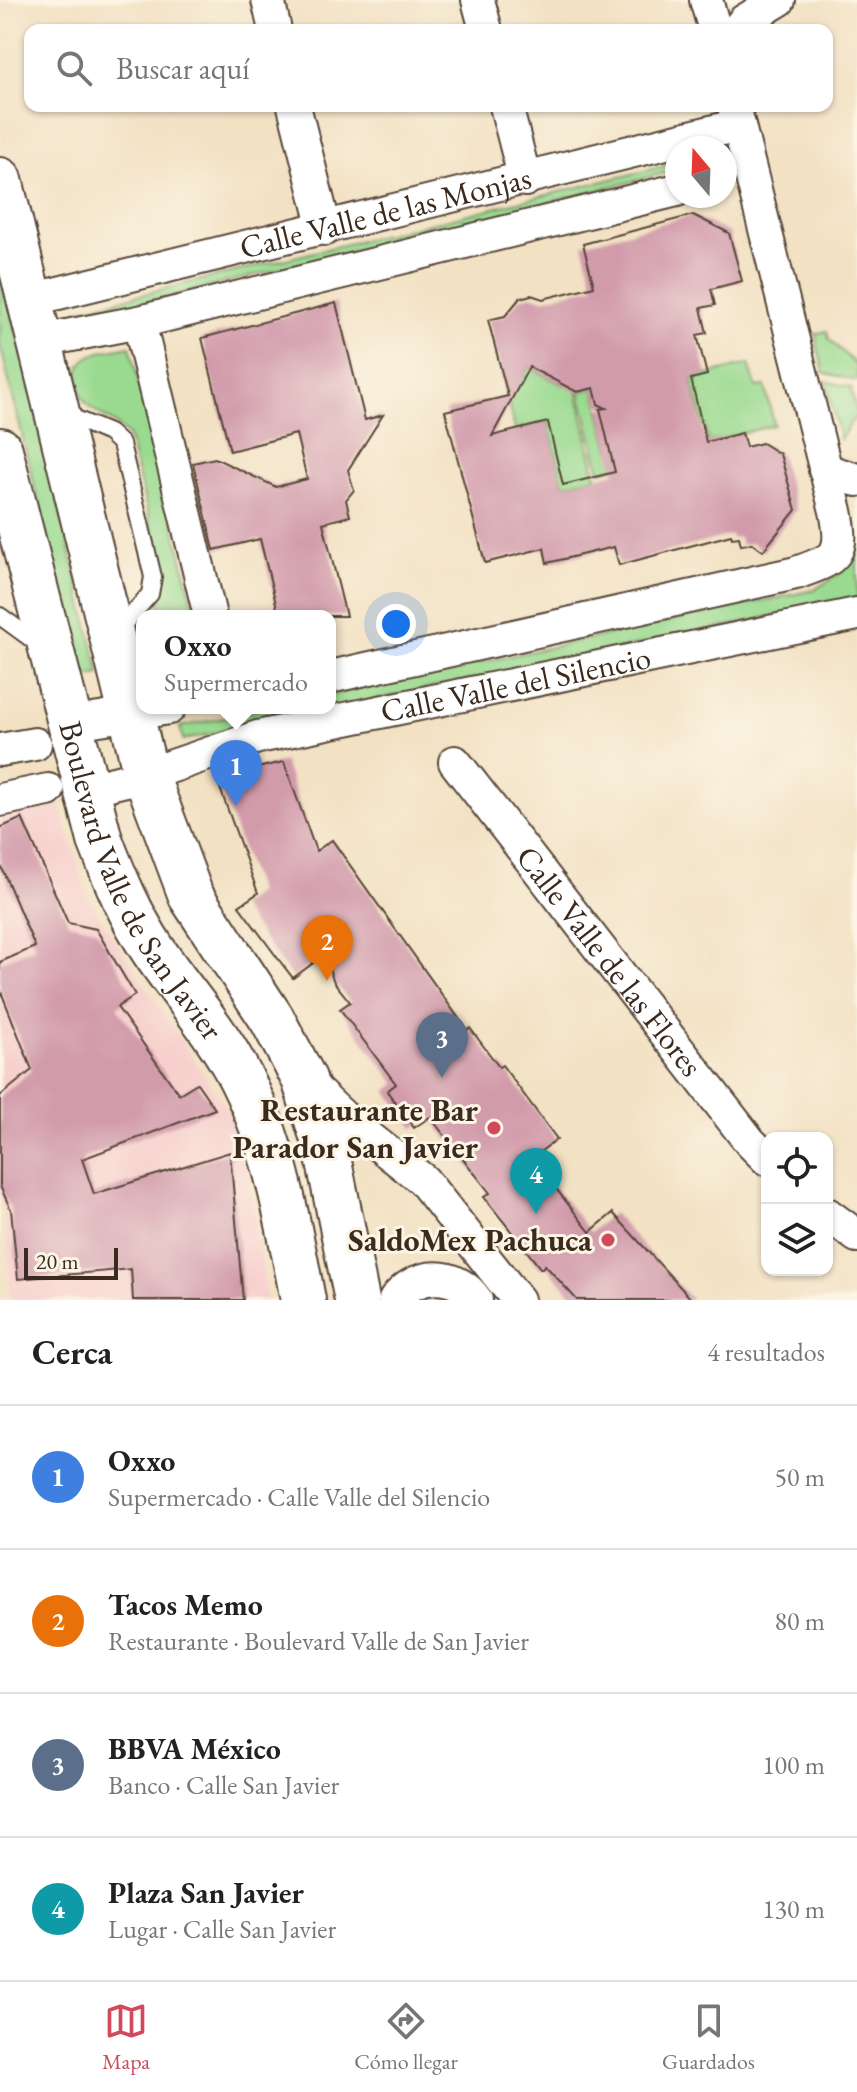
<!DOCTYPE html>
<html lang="es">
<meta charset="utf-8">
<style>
:root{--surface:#fff;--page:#f6f6f6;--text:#222;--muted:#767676;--line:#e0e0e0;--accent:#d1495b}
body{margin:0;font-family:"EB Garamond",serif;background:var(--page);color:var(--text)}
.controls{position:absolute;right:24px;bottom:24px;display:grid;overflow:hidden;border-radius:16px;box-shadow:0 2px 6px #0004}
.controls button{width:72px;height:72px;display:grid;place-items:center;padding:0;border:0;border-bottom:2px solid var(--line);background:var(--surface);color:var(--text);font:40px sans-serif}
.compass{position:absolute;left:665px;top:136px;width:72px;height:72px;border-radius:50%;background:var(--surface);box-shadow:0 2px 6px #0004;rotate:341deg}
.scale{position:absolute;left:24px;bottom:20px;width:94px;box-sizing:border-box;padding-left:8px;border:4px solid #3b2a1e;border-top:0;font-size:22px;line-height:28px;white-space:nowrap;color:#3b2a1e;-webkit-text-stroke:6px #fcf5e5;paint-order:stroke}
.you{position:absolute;left:396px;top:624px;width:28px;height:28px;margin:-20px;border:6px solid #fff;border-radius:50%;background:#1a73e8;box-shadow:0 0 0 12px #1a73e833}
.badge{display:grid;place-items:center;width:52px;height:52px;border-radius:50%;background:var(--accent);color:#fff;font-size:26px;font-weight:700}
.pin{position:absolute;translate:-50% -66px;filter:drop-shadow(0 2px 4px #0008)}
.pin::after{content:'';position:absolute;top:42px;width:28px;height:24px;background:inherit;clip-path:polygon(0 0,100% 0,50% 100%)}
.popup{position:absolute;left:136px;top:610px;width:200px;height:104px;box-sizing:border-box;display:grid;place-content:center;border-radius:16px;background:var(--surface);filter:drop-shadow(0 2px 6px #0005);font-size:26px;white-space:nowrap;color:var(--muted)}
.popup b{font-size:30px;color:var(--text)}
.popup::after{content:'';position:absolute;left:50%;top:100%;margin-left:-16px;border:16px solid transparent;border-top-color:var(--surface)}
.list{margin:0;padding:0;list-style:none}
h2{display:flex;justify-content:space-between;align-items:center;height:104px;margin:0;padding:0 32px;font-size:34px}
h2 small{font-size:26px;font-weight:400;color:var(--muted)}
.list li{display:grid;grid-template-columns:52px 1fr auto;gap:24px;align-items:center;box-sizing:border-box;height:144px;padding:0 32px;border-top:2px solid var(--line)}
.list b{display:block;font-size:30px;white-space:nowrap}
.list p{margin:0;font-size:26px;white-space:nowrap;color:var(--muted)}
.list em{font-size:26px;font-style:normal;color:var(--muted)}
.icon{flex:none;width:44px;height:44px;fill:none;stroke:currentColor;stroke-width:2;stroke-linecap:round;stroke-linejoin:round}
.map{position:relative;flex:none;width:857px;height:1300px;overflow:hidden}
.search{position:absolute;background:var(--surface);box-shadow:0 2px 6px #0004;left:24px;right:24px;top:24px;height:88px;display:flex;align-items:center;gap:20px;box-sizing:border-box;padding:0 28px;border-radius:16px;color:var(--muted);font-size:30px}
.sheet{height:680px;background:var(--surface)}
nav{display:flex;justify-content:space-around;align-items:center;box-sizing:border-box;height:112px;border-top:2px solid var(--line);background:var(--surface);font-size:22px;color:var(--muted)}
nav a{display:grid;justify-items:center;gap:4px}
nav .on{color:var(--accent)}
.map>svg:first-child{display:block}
.built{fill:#f7d0ce}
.green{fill:#9ada90;stroke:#6a8257;stroke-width:2}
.building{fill:#d29bac;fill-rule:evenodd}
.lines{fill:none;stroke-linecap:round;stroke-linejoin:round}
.service-casing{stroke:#564537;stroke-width:20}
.minor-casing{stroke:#564537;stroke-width:36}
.secondary-casing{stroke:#564537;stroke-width:48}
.service{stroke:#fff;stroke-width:16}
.minor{stroke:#fff;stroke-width:32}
.secondary{stroke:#fff;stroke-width:44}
.poi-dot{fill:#d1495b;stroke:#fcf5e5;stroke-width:3}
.labels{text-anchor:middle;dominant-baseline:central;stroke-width:6;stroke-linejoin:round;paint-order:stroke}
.street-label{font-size:32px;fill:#3b2a1e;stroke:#fcf5e5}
.poi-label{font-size:32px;font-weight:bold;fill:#3b2a1e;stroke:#fcf5e5;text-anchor:end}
</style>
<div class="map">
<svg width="857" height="1300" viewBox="0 0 857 1300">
<rect width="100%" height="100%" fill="#fcf5e5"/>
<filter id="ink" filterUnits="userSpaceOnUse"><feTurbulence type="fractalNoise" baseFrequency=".0125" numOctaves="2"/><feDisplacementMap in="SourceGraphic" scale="16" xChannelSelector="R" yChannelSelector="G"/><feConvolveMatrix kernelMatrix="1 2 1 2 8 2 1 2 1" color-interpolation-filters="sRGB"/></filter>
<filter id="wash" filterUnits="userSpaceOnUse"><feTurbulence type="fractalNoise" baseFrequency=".006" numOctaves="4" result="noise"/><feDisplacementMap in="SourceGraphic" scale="32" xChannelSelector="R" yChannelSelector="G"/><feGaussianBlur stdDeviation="1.8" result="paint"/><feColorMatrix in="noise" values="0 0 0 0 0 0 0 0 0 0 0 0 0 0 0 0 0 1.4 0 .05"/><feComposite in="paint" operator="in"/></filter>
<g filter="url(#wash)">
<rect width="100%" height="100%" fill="#f2e1c3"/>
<path class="built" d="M60 805 89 901 234 1120 246 1156 267 1300H11L5 1210 0 1200V818Z"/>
<path class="green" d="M677 163V170L80 319 78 310Z
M0 265 100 674 81 678 0 344Z
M827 331 829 339 857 366V381L824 373 815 334Z
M130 346 196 616H158L165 579 128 436C113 418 104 419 89 406 82 400 81 393 79 384 73 351 106 351 130 346Z
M749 364 756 387 765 386 774 425 709 442 691 379Z
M529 367 563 385 572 367 596 477 563 485 548 422 515 430 501 368 522 379Z
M826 381 851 388 857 414 840 439Z
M594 388 610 450 703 443 600 471 580 392Z
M857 545V598L851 600 183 740 180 727 269 708H330V695L814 590 842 572Z"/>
<g id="blocks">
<path class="building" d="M693 215 729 233 742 281 711 289 715 305 701 308 707 333 697 335 707 375 691 379 706 442 742 433 746 447 762 443 780 454 796 510 763 551 752 543 741 545 739 537 732 538 731 535 619 565 614 547 547 563 544 548 485 563 445 411 508 396 488 320 505 316 520 298 531 295 543 299 594 286 583 244ZM529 367 577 392 594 388 598 404 606 408 600 409 615 472 563 485 548 422 492 436Z
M336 303 365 420 383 415 348 470 354 490 346 500 350 516 323 523 346 616H279L260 539 214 550 193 463 215 458 276 487 307 479 296 434 230 451 202 338Z
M284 762 316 851 332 840 467 1030 470 1028 499 1067 502 1065 557 1139 532 1158 590 1232 613 1213 692 1300H577L545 1265 541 1269 484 1197 490 1193 430 1117 414 1128 387 1091 396 1084 340 1009 350 1002 334 982 324 955 293 978 279 960 239 906 258 893 216 777Z
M22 818 68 923 96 929 135 995 117 1007 179 1094 197 1083 215 1109 82 1159 94 1194 230 1152 243 1300H133L131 1269 18 1279 11 1210 0 1186V1096L32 1070 0 989V962L35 947 0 864V828Z"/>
</g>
</g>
<g filter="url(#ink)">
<use href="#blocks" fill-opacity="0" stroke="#564537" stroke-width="2"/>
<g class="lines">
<defs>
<path id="service" d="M64 414 109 433 121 444 153 577 150 594 115 634
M0 616 44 648"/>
<g id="minor">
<path d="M268 0 275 30"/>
<path d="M478 0 486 30"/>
<path d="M706 0 715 30"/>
<path d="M737 30 744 21 779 0"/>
<path d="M294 106 325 229"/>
<path d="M506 106 525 180"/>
<path id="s1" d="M30 300 739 125"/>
<path d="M139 322 210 616"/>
<path d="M41 341 139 322 677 190"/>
<path d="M825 470 857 480"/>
<path d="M330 677 796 573C837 559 845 555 836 511L734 106"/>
<path d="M68 724 169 708"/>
<path d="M0 750 35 744"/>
<path id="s2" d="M455 762 750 1142 767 1159"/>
<path id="s3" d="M85 790 146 775 258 737 857 614"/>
<path d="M0 800 48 790"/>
<path d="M307 1083 342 1116 423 1180 518 1300"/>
<path d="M827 1214 857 1236"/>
<path d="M395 1300C415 1272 456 1270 476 1300"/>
</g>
<g id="secondary">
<path d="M0 180 146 775 191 896 272 1019 304 1079 327 1152 357 1300"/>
<path id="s4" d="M0 450 100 840C115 879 130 915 153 950 177 986 206 1018 228 1055 273 1129 287 1216 303 1300"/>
</g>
</defs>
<use href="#service" class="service-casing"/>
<use href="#minor" class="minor-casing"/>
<use href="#secondary" class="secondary-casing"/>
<use href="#service" class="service"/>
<use href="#minor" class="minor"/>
<use href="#secondary" class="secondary"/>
</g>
</g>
<g class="poi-dot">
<circle cx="494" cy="1128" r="8"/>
<circle cx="608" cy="1240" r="8"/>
</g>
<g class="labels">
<g class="street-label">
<text stroke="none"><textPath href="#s1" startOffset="366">Calle Valle de las Monjas</textPath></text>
<text stroke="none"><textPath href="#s3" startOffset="444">Calle Valle del Silencio</textPath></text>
<text stroke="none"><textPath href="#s4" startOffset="456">Boulevard Valle de San Javier</textPath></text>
<text stroke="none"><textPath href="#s2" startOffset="252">Calle Valle de las Flores</textPath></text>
</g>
<g class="poi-label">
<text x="478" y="1110">Restaurante Bar<tspan x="478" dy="37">Parador San Javier</tspan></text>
<text x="592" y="1240">SaldoMex Pachuca</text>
</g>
</g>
</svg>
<div class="controls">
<button><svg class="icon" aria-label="locate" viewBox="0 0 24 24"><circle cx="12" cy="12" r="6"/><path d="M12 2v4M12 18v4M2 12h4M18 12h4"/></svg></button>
<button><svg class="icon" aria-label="layers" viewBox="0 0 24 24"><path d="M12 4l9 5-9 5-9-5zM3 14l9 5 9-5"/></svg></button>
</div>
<svg class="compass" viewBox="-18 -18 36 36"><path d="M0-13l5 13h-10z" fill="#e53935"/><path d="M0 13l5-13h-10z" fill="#767676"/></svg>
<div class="scale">20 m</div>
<div class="you"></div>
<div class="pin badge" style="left:236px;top:806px;background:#3f7fe0">1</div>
<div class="popup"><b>Oxxo</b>Supermercado</div>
<div class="pin badge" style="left:327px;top:981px;background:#e8710a">2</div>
<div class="pin badge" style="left:442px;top:1078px;background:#5c6f8a">3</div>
<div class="pin badge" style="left:536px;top:1214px;background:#0f9aa8">4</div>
<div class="search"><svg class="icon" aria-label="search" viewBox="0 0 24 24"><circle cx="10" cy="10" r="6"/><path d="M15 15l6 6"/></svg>Buscar aquí</div>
</div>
<section class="sheet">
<h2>Cerca<small>4 resultados</small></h2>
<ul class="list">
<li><span class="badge" style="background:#3f7fe0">1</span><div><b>Oxxo</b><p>Supermercado · Calle Valle del Silencio</p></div><em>50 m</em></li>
<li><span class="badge" style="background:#e8710a">2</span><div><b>Tacos Memo</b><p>Restaurante · Boulevard Valle de San Javier</p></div><em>80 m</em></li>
<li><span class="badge" style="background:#5c6f8a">3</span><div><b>BBVA México</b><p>Banco · Calle San Javier</p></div><em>100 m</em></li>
<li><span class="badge" style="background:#0f9aa8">4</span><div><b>Plaza San Javier</b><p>Lugar · Calle San Javier</p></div><em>130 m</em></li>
</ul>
</section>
<nav>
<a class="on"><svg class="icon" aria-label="map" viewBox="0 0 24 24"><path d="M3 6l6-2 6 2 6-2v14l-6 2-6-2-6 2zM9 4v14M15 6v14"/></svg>Mapa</a>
<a><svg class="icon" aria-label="directions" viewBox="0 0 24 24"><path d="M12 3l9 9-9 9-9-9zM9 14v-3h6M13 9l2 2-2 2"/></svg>Cómo llegar</a>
<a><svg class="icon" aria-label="saved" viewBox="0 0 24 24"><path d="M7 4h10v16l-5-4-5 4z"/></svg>Guardados</a>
</nav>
